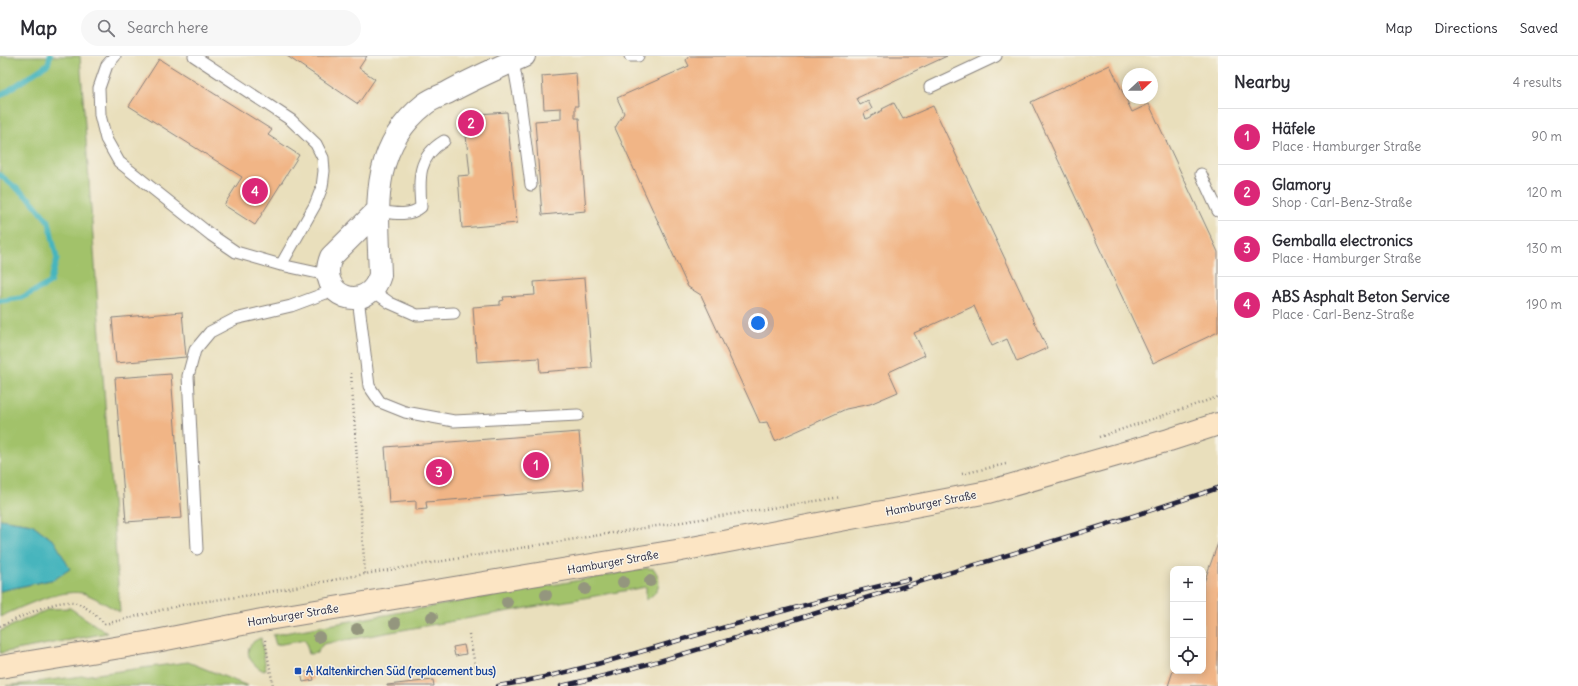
<!DOCTYPE html>
<meta charset="utf-8">
<style>
:root{--surface:#fff;--page:#f7f7f7;--text:#2b2b33;--muted:#7c7c81;--line:#e1e1e2;--accent:#db2777}
body{margin:0;font-family:Delius,sans-serif;background:var(--page);color:var(--text)}
.controls{position:absolute;right:12px;bottom:12px;display:grid;overflow:hidden;border-radius:8px;box-shadow:0 2px 10px #0003}
.controls button{width:36px;height:36px;display:grid;place-items:center;padding:0;border:0;border-bottom:1px solid var(--line);background:var(--surface);color:var(--text);font:20px sans-serif}
.compass{position:absolute;left:1122px;top:12px;width:36px;height:36px;border-radius:50%;background:var(--surface);box-shadow:0 2px 10px #0003;rotate:68deg}
.you{position:absolute;left:758px;top:267px;width:14px;height:14px;margin:-10px;border:3px solid #fff;border-radius:50%;background:#1a73e8;box-shadow:0 0 0 6px #1a73e833}
.badge{display:grid;place-items:center;width:26px;height:26px;border-radius:50%;background:var(--accent);color:#fff;font-size:13px;font-weight:700}
.pin{position:absolute;translate:-50% -50%;border:2px solid #fff;box-shadow:0 1px 4px #0006}
.list{margin:0;padding:0;list-style:none}
h2{display:flex;justify-content:space-between;align-items:center;height:52px;margin:0;padding:0 16px;font-size:17px}
h2 small{font-size:13px;font-weight:400;color:var(--muted)}
.list li{display:grid;grid-template-columns:26px 1fr auto;gap:12px;align-items:center;box-sizing:border-box;height:56px;padding:0 16px;border-top:1px solid var(--line)}
.list b{display:block;font-size:15px;white-space:nowrap}
.list p{margin:0;font-size:13px;white-space:nowrap;color:var(--muted)}
.list em{font-size:13px;font-style:normal;color:var(--muted)}
.icon{flex:none;width:22px;height:22px;fill:none;stroke:currentColor;stroke-width:2;stroke-linecap:round;stroke-linejoin:round}
.map{position:relative;flex:none;width:1218px;height:630px;overflow:hidden}
header{display:flex;align-items:center;gap:24px;box-sizing:border-box;height:56px;padding:0 20px;background:var(--surface);border-bottom:1px solid var(--line)}
header strong{font-size:19px}
nav{display:flex;gap:22px;margin-inline-start:auto;font-size:14px}
.search{width:280px;height:36px;background:var(--page);display:flex;align-items:center;gap:10px;box-sizing:border-box;padding:0 14px;border-radius:22px;color:var(--muted);font-size:15px}
main{display:flex}
aside{flex:1;background:var(--surface)}
.map>svg:first-child{display:block}
.green{fill:#a2c26a;stroke:#627252}
.water{fill:#46b5bd;stroke:#346c7c}
.lines{fill:none;stroke-linecap:round;stroke-linejoin:round}
.stream{stroke:#46b5bd;stroke-width:5.5}
.building{fill:#f1b586}
.service-casing{stroke:#86807c;stroke-width:13}
.minor-casing{stroke:#86807c;stroke-width:24}
.secondary-casing{stroke:#86807c;stroke-width:24}
.path{stroke:#86807c;stroke-width:2.5;stroke-dasharray:1 3;stroke-linecap:butt}
.service{stroke:#fff;stroke-width:11}
.minor{stroke:#fff;stroke-width:22}
.secondary{stroke:#fce5c4;stroke-width:22}
.rail-casing{stroke:#22223b;stroke-width:4.5}
.rail{stroke:#f7f3e8;stroke-width:3;stroke-dasharray:9;stroke-linecap:butt}
.tree{fill:#94967e}
.transit-dot{fill:#1a4fb4;stroke:#f7f3e8;stroke-width:1.5}
.labels{text-anchor:middle;dominant-baseline:central;stroke-width:3;stroke-linejoin:round;paint-order:stroke}
.street-label{font-size:11px;fill:#22223b;stroke:#f7f3e8}
.transit-label{font-size:11px;font-weight:bold;fill:#164399;stroke:#f7f3e8;text-anchor:start}
</style>
<header>
<strong>Map</strong>
<div class="search"><svg class="icon" aria-label="search" viewBox="0 0 24 24"><circle cx="10" cy="10" r="6"/><path d="M15 15l6 6"/></svg>Search here</div>
<nav><a>Map</a><a>Directions</a><a>Saved</a></nav>
</header>
<main>
<div class="map">
<svg width="1218" height="630" viewBox="0 0 1218 630">
<rect width="100%" height="100%" fill="#f7f3e8"/>
<filter id="ink" filterUnits="userSpaceOnUse"><feTurbulence type="fractalNoise" baseFrequency=".025" numOctaves="2"/><feDisplacementMap in="SourceGraphic" scale="8" xChannelSelector="R" yChannelSelector="G"/><feConvolveMatrix kernelMatrix="1 2 1 2 8 2 1 2 1" color-interpolation-filters="sRGB"/></filter>
<filter id="wash" filterUnits="userSpaceOnUse"><feTurbulence type="fractalNoise" baseFrequency=".012" numOctaves="4" result="noise"/><feDisplacementMap in="SourceGraphic" scale="16" xChannelSelector="R" yChannelSelector="G"/><feGaussianBlur stdDeviation="0.9" result="paint"/><feColorMatrix in="noise" values="0 0 0 0 0 0 0 0 0 0 0 0 0 0 0 0 0 1.4 0 .05"/><feComposite in="paint" operator="in"/></filter>
<g filter="url(#wash)">
<rect width="100%" height="100%" fill="#e9dfbc"/>
<path class="green" d="M0 0H80L120 556C110 551 92 539 82 537 59 533 21 551 0 561V535L55 523V486L32 468 0 463Z
M647 512 654 513C663 526 659 536 646 544V531L323 588 317 597 309 598 305 584 276 589 273 579Z
M70 552 107 577 0 597V575L49 553Z
M261 582 266 613 264 615C248 608 240 589 261 582Z
M188 606 248 630H6Z"/>
<path class="water" d="M0 463 32 468 55 486 70 513 55 523 0 535Z"/>
<g class="lines">
<path class="stream" d="M0 40 48 8 50 0
M0 119 31 144 49 166 57 203 50 227 21 242 0 245"/>
</g>
<g id="blocks">
<path class="building" d="M287 0H367L359 12 375 23 358 48Z
M689 0H947L857 42 860 49 868 45 872 53 864 57 866 63 883 54 882 53 894 47 903 63 933 50 1047 292 1017 306 1007 283 992 290 974 250 914 277 925 299 889 316 898 336 870 348 846 353 775 385 767 366 760 367 701 239 688 231 615 72 624 57 617 42 689 10 686 4Z
M159 3 272 74 268 79 299 99 255 169 224 149 242 121 129 50Z
M1110 9 1132 56 1149 48 1218 196V276L1153 307 1031 46Z
M576 17 578 50H575V62H579L586 155 542 159 535 65 561 63V52L544 53 542 20Z
M507 56 517 167 462 172 458 120 470 119 464 59Z
M585 222 592 312 540 316 539 302 477 306 473 251 500 249V245L504 244 503 241 535 239 534 226Z
M182 256 186 301 116 307 112 262Z
M171 318 182 462 126 466 115 322Z
M579 376 584 433 426 446 427 453 416 454V445L389 447 385 391Z
M1218 487V630H1168L1173 615H1203V529Z
M464 589 466 598 455 600 453 591Z
M312 615 314 624 303 626 301 617Z
M433 624 434 630H387V629Z"/>
</g>
</g>
<g filter="url(#ink)">
<use href="#blocks" fill-opacity="0" stroke="#86807c" stroke-width="1"/>
<g class="lines">
<defs>
<path id="service" d="M115 0 107 9 99 32 100 59 106 83 119 106 211 179 236 196 281 209 327 219
M194 0 291 64 316 88 323 102 324 115 322 131 315 149 281 209
M630 0H638
M513 5 520 45 531 129
M930 31 996 0
M1201 118 1218 155
M377 155C392 157 410 161 421 151 419 123 417 101 444 85
M372 234 390 247 417 259 454 257
M358 242 369 330 380 346 405 356 454 365 578 359
M197 493 188 320 195 294 210 276 235 263 291 250 334 234"/>
<path id="minor" d="M377 155 331 201C315 241 368 260 380 219 378 154 368 93 425 48 431 43 440 40 447 37 472 23 498 12 524 0"/>
<path id="secondary" d="M0 611 151 586 262 564 676 495 988 436 1169 384 1218 368"/>
</defs>
<use href="#service" class="service-casing"/>
<use href="#minor" class="minor-casing"/>
<use href="#secondary" class="secondary-casing"/>
<path class="path" d="M351 317 365 518
M1099 381 1218 341
M962 418 1006 408
M0 570C21 562 49 545 71 546 82 546 97 560 105 568L186 548 258 538 365 518 587 481 841 441
M469 578 477 619
M265 584 273 630"/>
<use href="#service" class="service"/>
<use href="#minor" class="minor"/>
<use href="#secondary" class="secondary"/>
<defs>
<path id="rail" d="M498 630C560 620 620 602 680 584 756 562 832 541 909 523
M561 630C661 608 758 574 856 545 977 508 1098 473 1218 432"/>
</defs>
<use href="#rail" class="rail-casing"/>
<use href="#rail" class="rail"/>
</g>
<g class="tree">
<circle cx="650" cy="525" r="6"/>
<circle cx="623" cy="526" r="6"/>
<circle cx="585" cy="533" r="6"/>
<circle cx="546" cy="539" r="6"/>
<circle cx="507" cy="546" r="6"/>
<circle cx="432" cy="561" r="6"/>
<circle cx="395" cy="567" r="6"/>
<circle cx="357" cy="573" r="6"/>
<circle cx="319" cy="581" r="6"/>
</g>
</g>
<rect class="transit-dot" x="294" y="611" width="8" height="8" rx="2"/>
<g class="labels">
<g class="street-label">
<text transform="translate(931 447) rotate(-11)">Hamburger Straße</text>
<text transform="translate(613 506) rotate(-10)">Hamburger Straße</text>
<text transform="translate(293 559) rotate(-9)">Hamburger Straße</text>
</g>
<g class="transit-label">
<text x="306" y="615">A Kaltenkirchen Süd (replacement bus)</text>
</g>
</g>
</svg>
<div class="controls">
<button>+</button>
<button>−</button>
<button><svg class="icon" aria-label="locate" viewBox="0 0 24 24"><circle cx="12" cy="12" r="6"/><path d="M12 2v4M12 18v4M2 12h4M18 12h4"/></svg></button>
</div>
<svg class="compass" viewBox="-18 -18 36 36"><path d="M0-13l5 13h-10z" fill="#e53935"/><path d="M0 13l5-13h-10z" fill="#7c7c81"/></svg>
<div class="you"></div>
<div class="pin badge" style="left:536px;top:409px">1</div>
<div class="pin badge" style="left:471px;top:67px">2</div>
<div class="pin badge" style="left:439px;top:416px">3</div>
<div class="pin badge" style="left:255px;top:135px">4</div>
</div>
<aside>
<h2>Nearby<small>4 results</small></h2>
<ul class="list">
<li><span class="badge">1</span><div><b>Häfele</b><p>Place · Hamburger Straße</p></div><em>90 m</em></li>
<li><span class="badge">2</span><div><b>Glamory</b><p>Shop · Carl-Benz-Straße</p></div><em>120 m</em></li>
<li><span class="badge">3</span><div><b>Gemballa electronics</b><p>Place · Hamburger Straße</p></div><em>130 m</em></li>
<li><span class="badge">4</span><div><b>ABS Asphalt Beton Service</b><p>Place · Carl-Benz-Straße</p></div><em>190 m</em></li>
</ul>
</aside>
</main>
